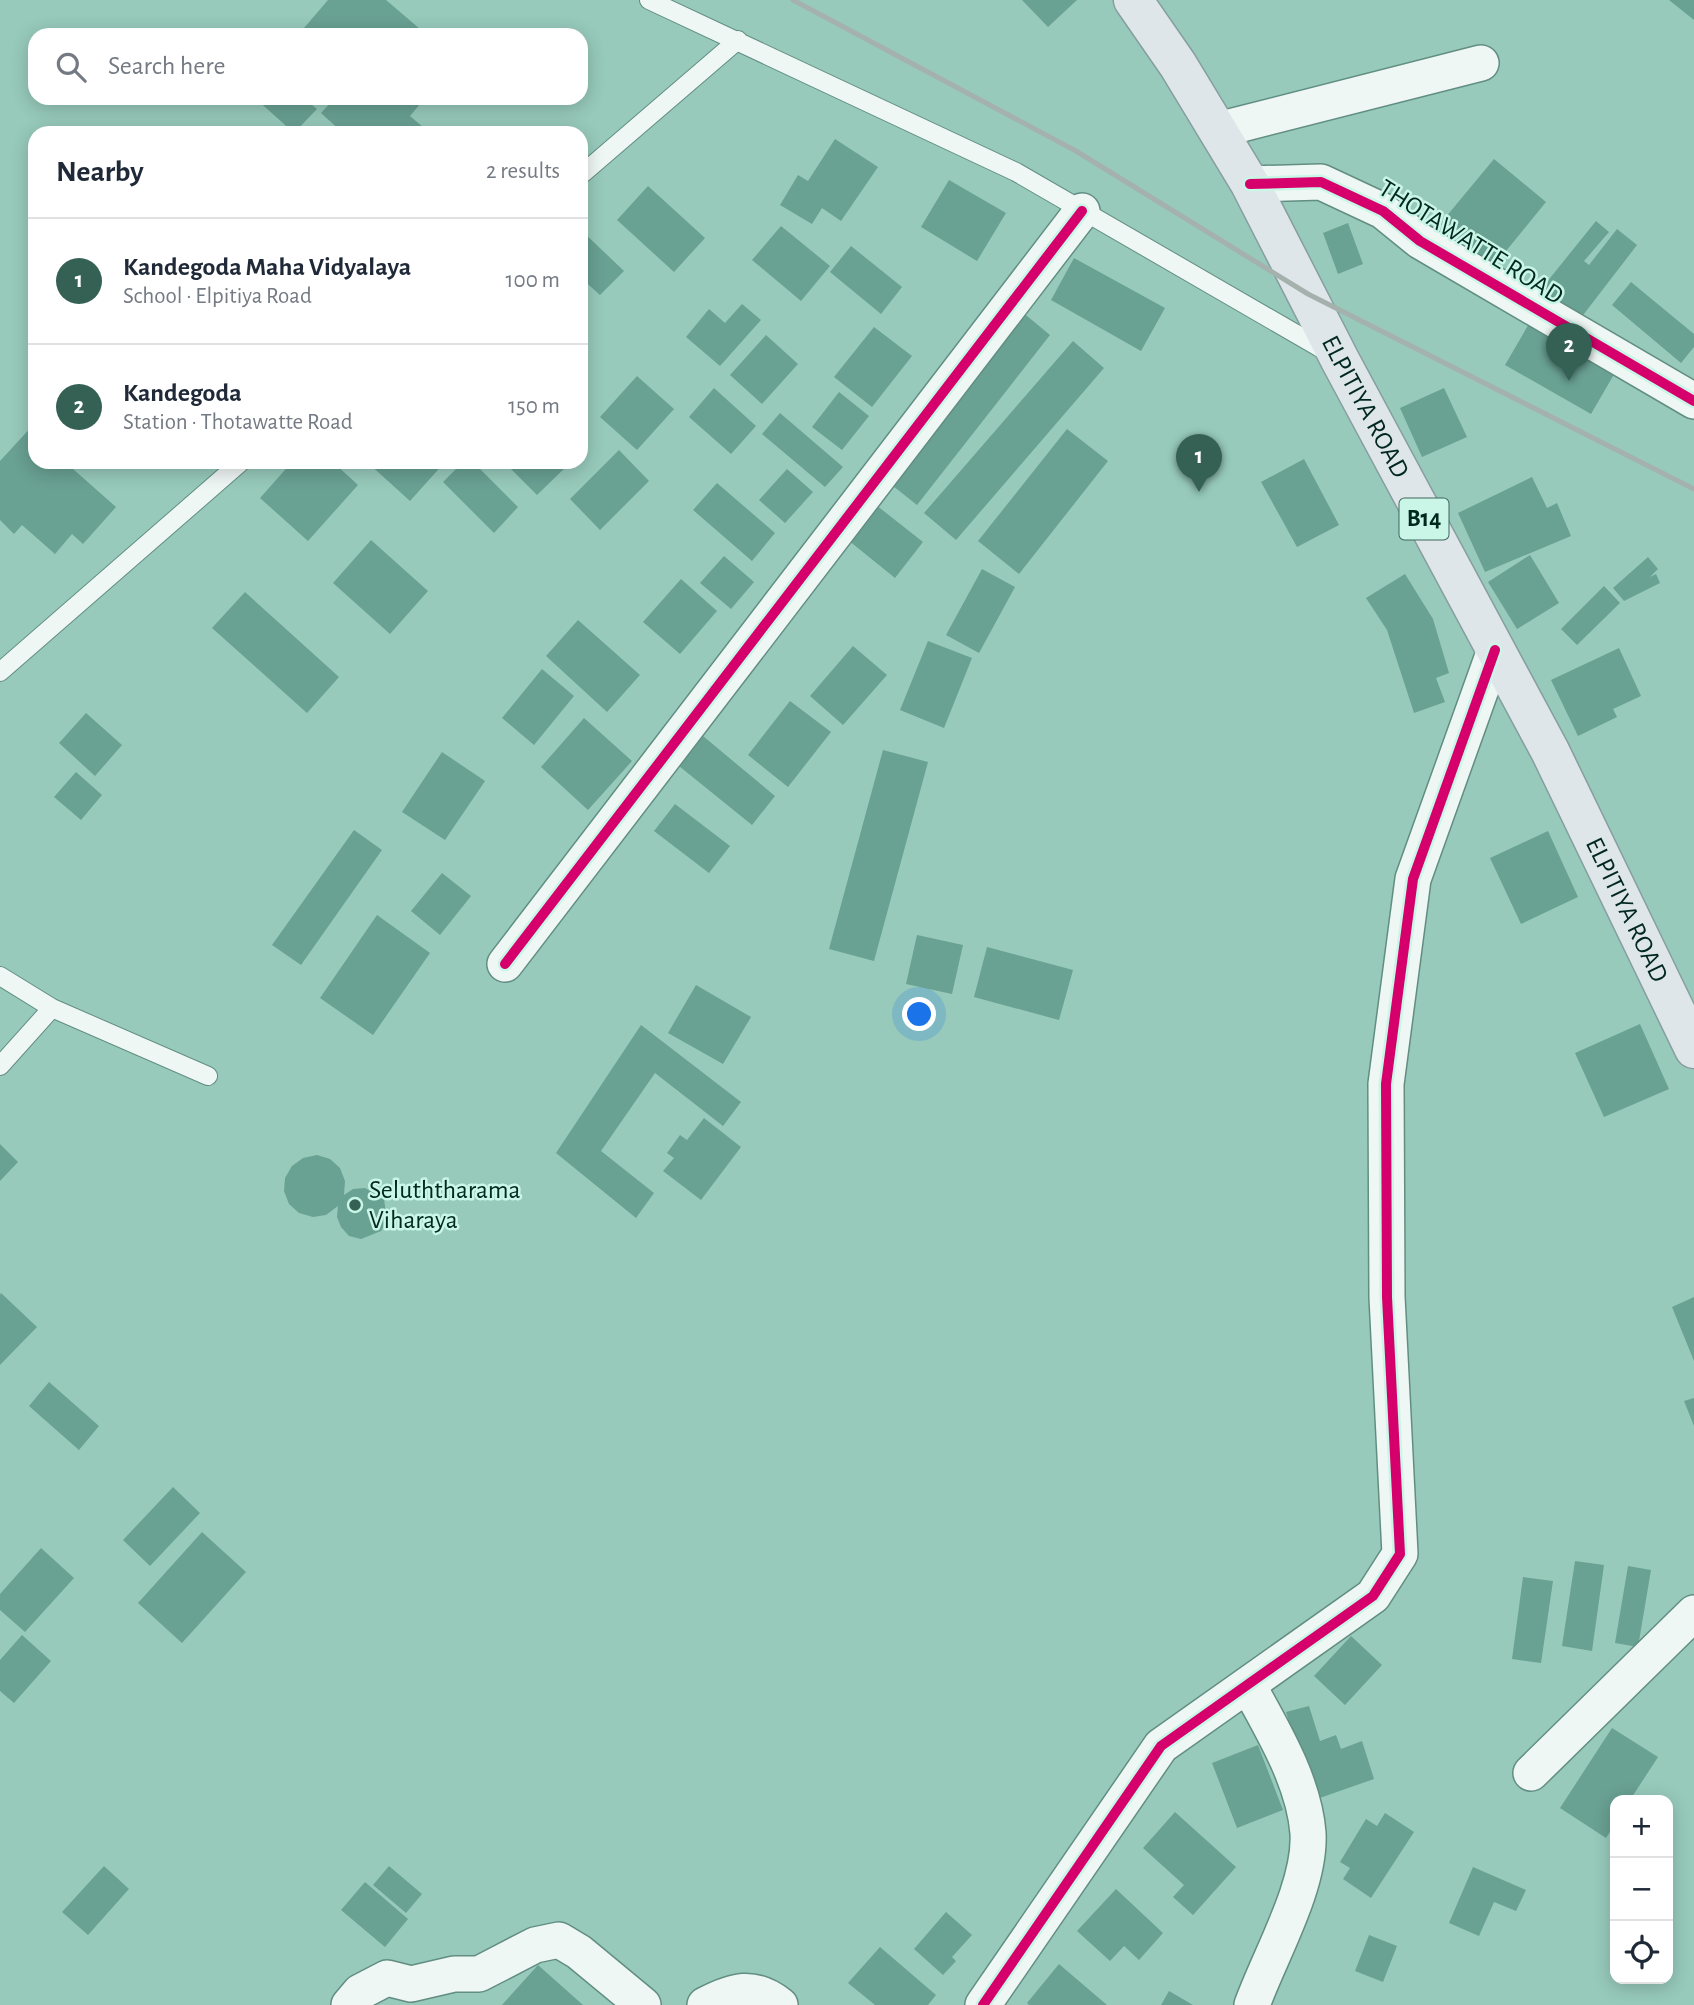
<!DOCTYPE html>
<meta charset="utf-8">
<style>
:root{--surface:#fff;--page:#f6f6f7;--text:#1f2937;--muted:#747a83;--line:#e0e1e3;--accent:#356155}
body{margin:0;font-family:"Alegreya Sans",sans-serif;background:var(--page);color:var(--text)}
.controls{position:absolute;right:21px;bottom:21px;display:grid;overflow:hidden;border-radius:14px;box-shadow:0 4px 18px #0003}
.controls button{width:63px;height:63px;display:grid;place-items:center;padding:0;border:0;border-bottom:2px solid var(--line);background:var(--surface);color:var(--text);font:35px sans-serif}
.you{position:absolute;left:920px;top:1015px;width:24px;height:24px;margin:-18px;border:5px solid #fff;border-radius:50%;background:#1a73e8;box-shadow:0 0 0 10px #1a73e833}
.badge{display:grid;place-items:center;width:46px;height:46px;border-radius:50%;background:var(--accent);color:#fff;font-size:23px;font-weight:700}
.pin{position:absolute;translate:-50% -58px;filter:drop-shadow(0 2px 4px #0008)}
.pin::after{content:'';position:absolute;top:37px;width:24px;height:21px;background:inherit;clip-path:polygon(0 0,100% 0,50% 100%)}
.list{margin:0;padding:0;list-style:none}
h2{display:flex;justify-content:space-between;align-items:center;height:91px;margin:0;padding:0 28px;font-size:30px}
h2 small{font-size:23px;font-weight:400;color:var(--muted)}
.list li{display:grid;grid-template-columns:46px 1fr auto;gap:21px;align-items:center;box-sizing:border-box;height:126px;padding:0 28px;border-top:2px solid var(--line)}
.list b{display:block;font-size:26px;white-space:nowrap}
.list p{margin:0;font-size:23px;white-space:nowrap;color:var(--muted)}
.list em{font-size:23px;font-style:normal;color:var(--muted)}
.icon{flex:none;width:38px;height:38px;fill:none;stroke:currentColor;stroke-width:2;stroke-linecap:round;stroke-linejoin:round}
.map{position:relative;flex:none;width:1694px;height:2005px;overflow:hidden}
.search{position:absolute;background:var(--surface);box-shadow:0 4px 18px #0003;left:28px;top:28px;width:560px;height:77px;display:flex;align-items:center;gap:18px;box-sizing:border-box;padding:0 24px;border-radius:21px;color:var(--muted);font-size:26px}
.panel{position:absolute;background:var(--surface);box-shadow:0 4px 18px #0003;left:28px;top:126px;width:560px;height:343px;border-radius:21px}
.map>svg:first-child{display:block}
.building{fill:#69a193}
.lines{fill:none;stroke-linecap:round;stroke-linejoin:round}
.service-casing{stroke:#628e82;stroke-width:20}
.minor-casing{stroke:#628e82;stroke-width:38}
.primary-casing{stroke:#869ea1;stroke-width:41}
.service{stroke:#eff7f5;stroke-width:18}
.minor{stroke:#eff7f5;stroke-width:35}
.primary{stroke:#dfe6e9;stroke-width:38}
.rail{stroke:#a4b1ad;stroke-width:5}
.cycleway-casing{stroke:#caf6e7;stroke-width:15}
.cycleway{stroke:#d6006c;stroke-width:10}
.poi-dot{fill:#356155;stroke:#caf6e7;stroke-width:2.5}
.labels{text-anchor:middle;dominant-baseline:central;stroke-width:5;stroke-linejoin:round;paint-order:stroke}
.shield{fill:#caf6e7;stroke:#3d665a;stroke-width:2}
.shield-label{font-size:24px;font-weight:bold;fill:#00281e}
.street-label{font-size:26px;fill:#00281e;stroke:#caf6e7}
.poi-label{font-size:26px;fill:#00281e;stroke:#caf6e7;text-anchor:start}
</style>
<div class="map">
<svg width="1694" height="2005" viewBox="0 0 1694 2005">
<rect width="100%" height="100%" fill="#97cabb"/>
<path class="building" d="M328 0H386L427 35H298Z
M1022 0H1077L1048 27Z
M1669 0H1694V20Z
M255 98H304L317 109 294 133Z
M328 98H425L410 116 430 133H343L321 113 332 101Z
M835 139 878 167 841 221 822 208 812 224 780 205 798 175 808 181Z
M1494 159 1546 202 1493 267 1440 224Z
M949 180 1006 213 977 261 921 227Z
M648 186 705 238 674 272 617 220Z
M1596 221 1609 232 1584 261 1589 265 1617 229 1637 245 1577 323 1538 293Z
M1348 223 1363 264 1338 274 1323 233Z
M781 226 830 266 801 301 752 260Z
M581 230 624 271 600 295 581 278Z
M851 246 902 287 881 314 830 272Z
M1074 258 1165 308 1141 351 1051 300Z
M1631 282 1694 334V347L1681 363 1612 305Z
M742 304 761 320 720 366 686 337 709 309 725 323Z
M1021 311 1050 335 917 505 888 482Z
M1530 322 1616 371 1591 414 1505 365Z
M874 327 912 356 872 407 834 377Z
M766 335 798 364 762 404 730 375Z
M1073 341 1104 368 956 540 924 513Z
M637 376 674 409 637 450 600 417Z
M714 388 756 426 731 454 689 417Z
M1444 388 1467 437 1422 457 1400 408Z
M839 392 869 416 842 450 812 427Z
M780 413 843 467 825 487 762 434Z
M35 423V462H80L73 469 116 507 83 544 72 534 55 554 22 525 14 534 0 520V461Z
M1067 429 1108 461 1019 574 978 541Z
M619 450 649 481 600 530 570 499Z
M1304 459 1339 525 1297 547 1261 482Z
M292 462H333L358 485 308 541 260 498Z
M367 462H445L410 501Z
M463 462H473L518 507 494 533 443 482Z
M504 462H571L537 495Z
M787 469 813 492 785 523 759 500Z
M1532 477 1547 508 1557 503 1571 536 1485 572 1458 513Z
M717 483 775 533 752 561 693 510Z
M871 501 923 542 895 578 843 536Z
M371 540 428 591 390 634 333 583Z
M1530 555 1559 603 1517 629 1488 582Z
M724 556 754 582 731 609 700 583Z
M1648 557 1658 569 1650 577 1656 574 1660 583 1624 601 1613 588Z
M982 569 1015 587 979 653 946 635Z
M1405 574 1433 619 1449 673 1436 678 1445 702 1414 713 1387 630 1366 598Z
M681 579 717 611 680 654 643 622Z
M1604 586 1620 603 1577 645 1561 629Z
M245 592 339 677 307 713 212 628Z
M578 620 640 675 607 712 546 656Z
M928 641 972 658 944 728 900 710Z
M853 646 887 675 843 725 810 696Z
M1619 648 1641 696 1613 709 1617 717 1578 736 1551 680Z
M542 669 574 696 534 745 502 718Z
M790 701 831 732 788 787 748 755Z
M86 713 122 745 95 776 59 743Z
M584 718 632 761 588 810 541 767Z
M703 736 775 796 752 825 679 766Z
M883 750 928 762 874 961 829 949Z
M442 752 485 781 445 840 402 812Z
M76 772 102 795 81 820 54 797Z
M675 804 730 846 709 873 654 831Z
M354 830 382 850 301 965 272 945Z
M1548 831 1578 897 1521 924 1490 858Z
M442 873 471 896 440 935 411 911Z
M377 915 430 953 373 1035 320 998Z
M917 935 963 945 952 994 906 984Z
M987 947 1073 970 1059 1020 974 997Z
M696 985 751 1017 723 1064 668 1033Z
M1640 1024 1669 1089 1604 1117 1575 1053Z
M641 1025 741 1102 723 1126 655 1073 601 1151 654 1193 636 1218 556 1153Z
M704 1118 741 1147 701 1200 663 1171 674 1158 667 1153 680 1135 687 1140Z
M0 1144 18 1162 0 1181Z
M317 1155 330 1159 340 1168 345 1181 344 1195 353 1189 365 1188 384 1199 387 1221 381 1231 361 1239 349 1236 341 1227 337 1217 338 1206 326 1215 313 1217 299 1213 289 1204 284 1191 285 1178 292 1166 303 1158Z
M1 1293 37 1327 0 1365V1295Z
M1694 1297V1361L1672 1307Z
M49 1382 99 1426 79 1450 29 1406Z
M1694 1398V1426L1684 1401Z
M173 1487 200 1513 150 1566 123 1540Z
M202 1532 246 1572 182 1643 138 1603Z
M41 1548 74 1578 25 1632 0 1610V1594Z
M1575 1561 1604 1565 1592 1651 1562 1646Z
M1628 1566 1651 1570 1638 1647 1615 1643Z
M1523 1577 1553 1581 1541 1663 1512 1659Z
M22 1635 51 1661 14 1703 0 1691V1660Z
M1351 1636 1382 1665 1345 1705 1314 1676Z
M1309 1706 1320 1741 1336 1735 1341 1749 1362 1741 1374 1779 1314 1800 1286 1712Z
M1612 1728 1658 1757 1630 1800H1615V1824L1606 1838 1560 1808Z
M1258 1745 1283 1810 1237 1828 1212 1763Z
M1175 1812 1236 1867 1193 1915 1173 1897 1184 1885 1143 1848Z
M1385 1813 1414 1832 1371 1898 1343 1879 1350 1868 1340 1862 1366 1819 1377 1826Z
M104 1866 129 1889 88 1935 62 1912Z
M389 1866 422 1894 406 1913 373 1885Z
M1473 1867 1526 1890 1516 1911 1494 1902 1479 1936 1449 1923Z
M365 1882 408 1919 385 1947 341 1910Z
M1116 1889 1163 1933 1139 1960 1124 1946 1110 1961 1077 1931Z
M946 1912 972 1935 952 1957 956 1961 943 1975 914 1949Z
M1369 1935 1397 1946 1383 1982 1355 1971Z
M880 1947 936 1995 928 2005H875L848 1983Z
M1059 1964 1107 2005H1029L1027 2003Z
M538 1965 583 2005H502Z
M1169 1991 1193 2005H1161Z"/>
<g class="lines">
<defs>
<path id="service" d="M649 0 1016 172 1329 353
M581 175 738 40
M0 672 241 462
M0 976 52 1008 208 1076
M0 1066 52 1008"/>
<path id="minor" d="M1218 130 1481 63
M1250 184 1321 182 1383 211 1420 241 1694 401
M505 964 1082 211
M1248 1685C1272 1729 1304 1781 1308 1833 1311 1886 1270 1955 1252 2005
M1531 1773 1694 1613
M349 2005 360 1992 387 1978 411 1984 454 1974H479L535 1945 559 1940 579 1952 643 2005
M705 2005C734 1990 753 1984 780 2005
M983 2005 1161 1746 1373 1596 1400 1554 1387 1297 1386 1084 1413 879 1495 650"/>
<g id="primary">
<path id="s1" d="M1133 0 1178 65 1250 184 1340 360 1550 751 1694 1049"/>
</g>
</defs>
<use href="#service" class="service-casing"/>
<use href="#minor" class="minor-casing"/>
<use href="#primary" class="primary-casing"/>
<use href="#service" class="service"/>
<use href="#minor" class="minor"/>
<use href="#primary" class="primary"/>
<path class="rail" d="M793 0 1076 151 1308 294 1694 489"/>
<defs>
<path id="cycleway" d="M1250 184 1321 182 1383 211 1420 241 1694 401
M505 964 1082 211
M983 2005 1161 1746 1373 1596 1400 1554 1387 1297 1386 1084 1413 879 1495 650"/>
</defs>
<use href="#cycleway" class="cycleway-casing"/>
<use href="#cycleway" class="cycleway"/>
</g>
<circle class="poi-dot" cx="355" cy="1205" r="7"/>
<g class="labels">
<rect class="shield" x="1399.5" y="498.5" width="49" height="41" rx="5"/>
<g class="shield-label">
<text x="1424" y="519">B14</text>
</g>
<g class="street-label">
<text transform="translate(1471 242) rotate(32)">THOTAWATTE ROAD</text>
<text stroke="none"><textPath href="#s1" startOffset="469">ELPITIYA ROAD</textPath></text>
<text stroke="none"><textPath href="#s1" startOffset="1036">ELPITIYA ROAD</textPath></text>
</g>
<g class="poi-label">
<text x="369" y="1190">Seluththarama<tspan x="369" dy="30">Viharaya</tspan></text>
</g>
</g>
</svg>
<div class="controls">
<button>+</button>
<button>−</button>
<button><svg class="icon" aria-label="locate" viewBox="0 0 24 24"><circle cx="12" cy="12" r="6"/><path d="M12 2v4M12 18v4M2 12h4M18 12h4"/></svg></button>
</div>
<div class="you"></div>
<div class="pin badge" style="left:1199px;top:492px">1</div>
<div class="pin badge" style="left:1569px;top:381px">2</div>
<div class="search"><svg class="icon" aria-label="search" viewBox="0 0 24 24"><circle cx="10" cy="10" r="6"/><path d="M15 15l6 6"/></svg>Search here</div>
<section class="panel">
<h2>Nearby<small>2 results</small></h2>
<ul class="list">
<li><span class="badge">1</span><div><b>Kandegoda Maha Vidyalaya</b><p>School · Elpitiya Road</p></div><em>100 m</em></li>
<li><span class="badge">2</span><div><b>Kandegoda</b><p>Station · Thotawatte Road</p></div><em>150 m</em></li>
</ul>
</section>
</div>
